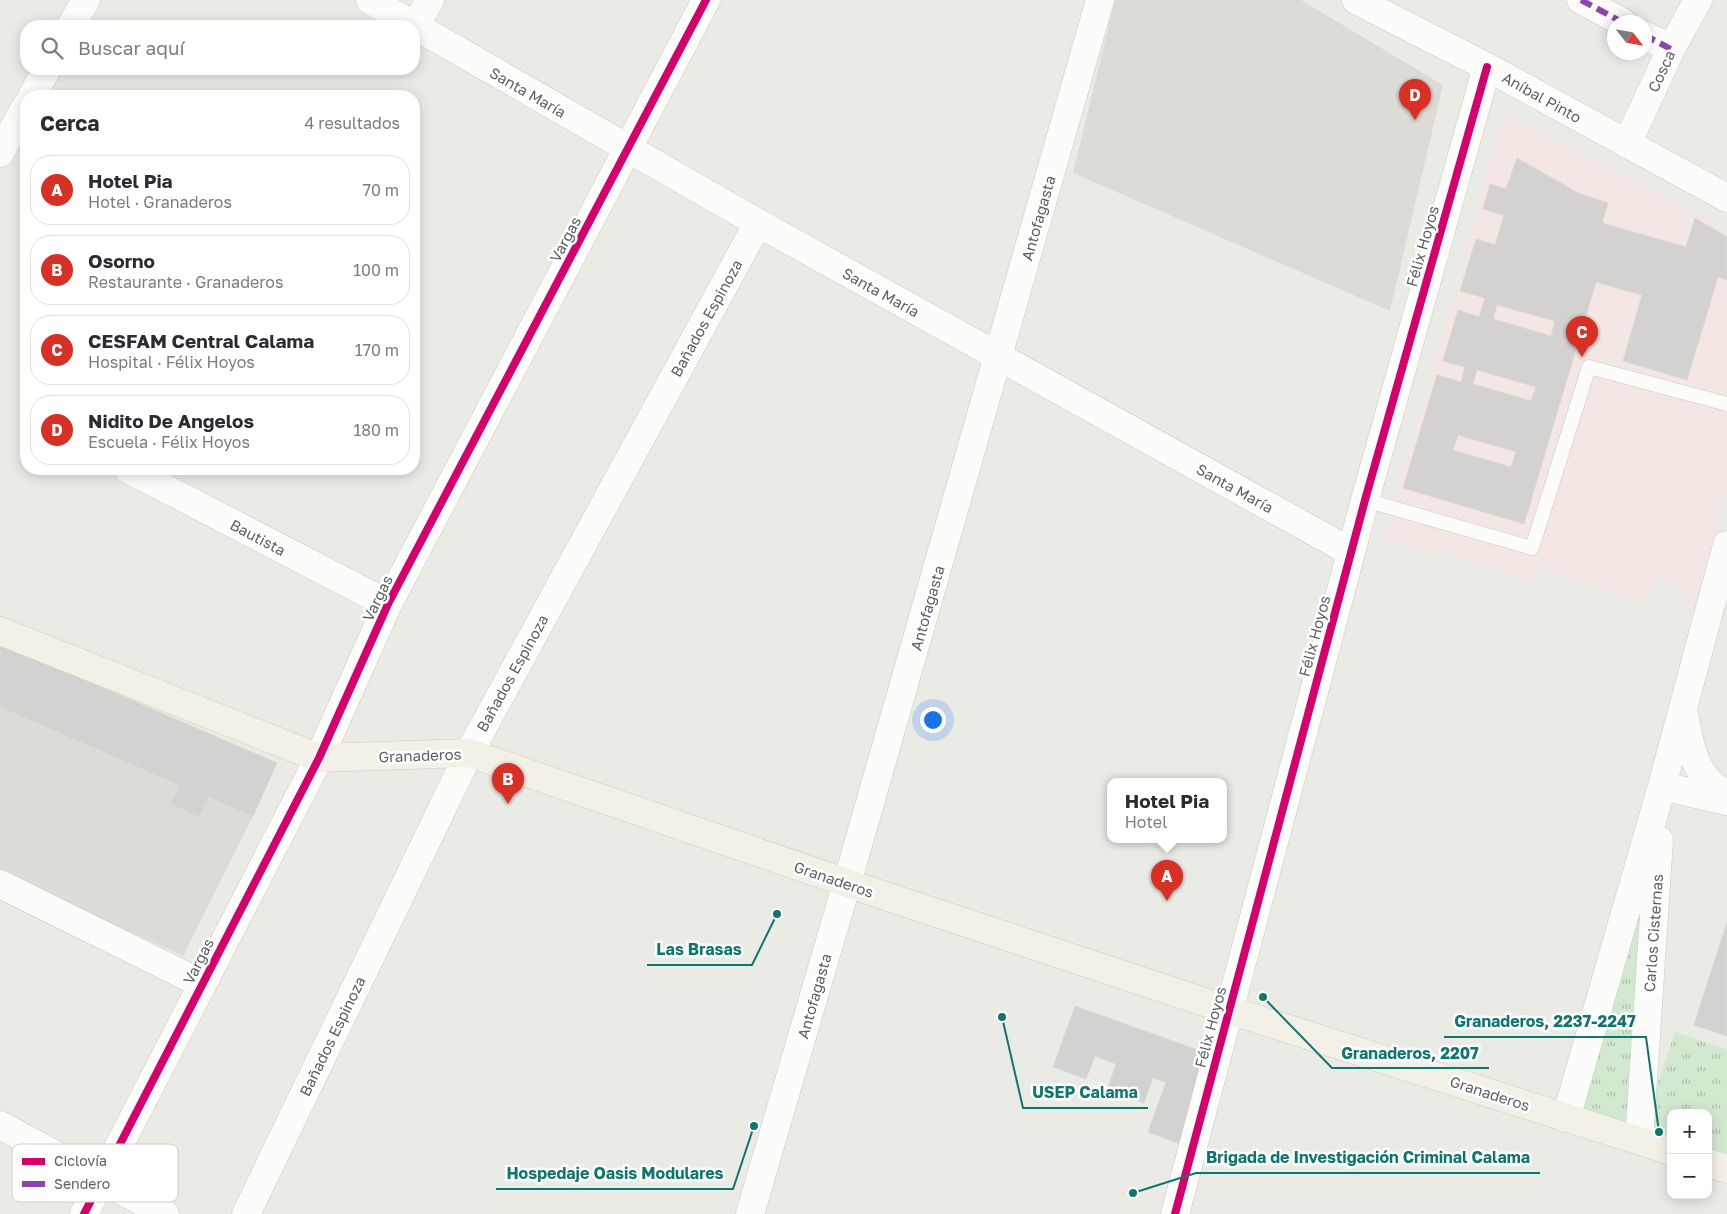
<!DOCTYPE html>
<html lang="es">
<meta charset="utf-8">
<style>
:root{--surface:#fff;--page:#f7f7f7;--text:#2b2b33;--muted:#7c7c81;--line:#e1e1e2;--accent:#d93025}
body{margin:0;font-family:"Golos Text",sans-serif;background:var(--page);color:var(--text)}
.controls{position:absolute;right:15px;bottom:15px;display:grid;overflow:hidden;border-radius:10px;box-shadow:0 2px 12px #0003}
.controls button{width:45px;height:45px;display:grid;place-items:center;padding:0;border:0;border-bottom:1px solid var(--line);background:var(--surface);color:var(--text);font:25px sans-serif}
.compass{position:absolute;left:1607px;top:15px;width:45px;height:45px;border-radius:50%;background:var(--surface);box-shadow:0 2px 12px #0003;rotate:121deg}
.you{position:absolute;left:932px;top:719px;width:18px;height:18px;margin:-12px;border:4px solid #fff;border-radius:50%;background:#1a73e8;box-shadow:0 0 0 8px #1a73e833}
.badge{display:grid;place-items:center;width:32px;height:32px;border-radius:50%;background:var(--accent);color:#fff;font-size:16px;font-weight:700}
.pin{position:absolute;translate:-50% -41px;filter:drop-shadow(0 1px 2px #0008)}
.pin::after{content:'';position:absolute;top:26px;width:18px;height:15px;background:inherit;clip-path:polygon(0 0,100% 0,50% 100%)}
.popup{position:absolute;left:1107px;top:778px;width:120px;height:65px;box-sizing:border-box;display:grid;place-content:center;border-radius:10px;background:var(--surface);filter:drop-shadow(0 1px 4px #0005);font-size:16px;white-space:nowrap;color:var(--muted)}
.popup b{font-size:19px;color:var(--text)}
.popup::after{content:'';position:absolute;left:50%;top:100%;margin-left:-10px;border:10px solid transparent;border-top-color:var(--surface)}
.list{margin:0;padding:0;list-style:none}
h2{display:flex;justify-content:space-between;align-items:center;height:65px;margin:0;padding:0 20px;font-size:21px}
h2 small{font-size:16px;font-weight:400;color:var(--muted)}
.list li{display:grid;grid-template-columns:32px 1fr auto;gap:15px;align-items:center;box-sizing:border-box;height:70px;margin:0 10px 10px;padding:0 10px;border:1px solid var(--line);border-radius:20px}
.list b{display:block;font-size:19px;white-space:nowrap}
.list p{margin:0;font-size:16px;white-space:nowrap;color:var(--muted)}
.list em{font-size:16px;font-style:normal;color:var(--muted)}
.icon{flex:none;width:28px;height:28px;fill:none;stroke:currentColor;stroke-width:2;stroke-linecap:round;stroke-linejoin:round}
.map{position:relative;flex:none;width:1727px;height:1214px;overflow:hidden}
.search{position:absolute;background:var(--surface);box-shadow:0 2px 12px #0003;left:20px;top:20px;width:400px;height:55px;display:flex;align-items:center;gap:12px;box-sizing:border-box;padding:0 18px;border-radius:20px;color:var(--muted);font-size:19px}
.panel{position:absolute;background:var(--surface);box-shadow:0 2px 12px #0003;left:20px;top:90px;width:400px;height:385px;border-radius:20px}
.map>svg:first-child{display:block}
.education{fill:#dddbd5}
.medical{fill:#f4e6e2}
.grass{fill:url(#grass-tufts)}
.building{fill:#d3d2d0;stroke:#dad9d5;fill-rule:evenodd}
.lines{fill:none;stroke-linecap:round;stroke-linejoin:round}
.service-casing{stroke:#c8c8c6;stroke-width:15}
.minor-casing{stroke:#c8c8c6;stroke-width:29}
.tertiary-casing{stroke:#c8c8c6;stroke-width:29}
.secondary-casing{stroke:#c7c8c6;stroke-width:29}
.primary-casing{stroke:#d3cbb3;stroke-width:29}
.service{stroke:#fcfcfb;stroke-width:14}
.minor{stroke:#fcfcfb;stroke-width:28}
.tertiary{stroke:#fcfcfb;stroke-width:28}
.secondary{stroke:#fcfcfb;stroke-width:28}
.primary{stroke:#f3f1e7;stroke-width:28}
.quiet{stroke:#8e44ad;stroke-width:6;stroke-dasharray:12 6;stroke-linecap:butt}
.cycleway-casing{stroke:#fff;stroke-width:11}
.cycleway{stroke:#d6006c;stroke-width:8}
.labels{text-anchor:middle;dominant-baseline:central;stroke-width:5;stroke-linejoin:round;paint-order:stroke}
.street-label{font-size:15px;fill:#5b5f64;stroke:#fff}
.key{fill:#fff;stroke:#cecfd0;stroke-width:1}
.key-label{font-size:14px;fill:#5b5f64}
.leader{fill:none;stroke:#0f766e;stroke-width:2}
.callout-dot{fill:#0f766e;stroke:#fff;stroke-width:2}
.callout-label{font-size:16px;text-anchor:middle;font-weight:bold;fill:#0f766e;stroke:#fff;stroke-width:5;stroke-linejoin:round;paint-order:stroke}
</style>
<div class="map">
<svg width="1727" height="1214" viewBox="0 0 1727 1214">
<defs>
<pattern id="grass-tufts" width="24" height="20" patternUnits="userSpaceOnUse" patternTransform="scale(1.25)"><rect width="24" height="20" fill="#d3e8d1"/><path d="M3 7l-1-3M5 7V3M7 7l1-3M15 17l-1-3M17 17v-4M19 17l1-3" fill="none" stroke="#aebfad"/></pattern>
</defs>
<rect width="100%" height="100%" fill="#ebebe6"/>
<path class="education" d="M1115 0H1301L1443 85 1390 311 1073 173Z
M0 643 277 763 253 816 183 956 0 872Z"/>
<path class="medical" d="M1505 113 1727 231V484L1692 626 1685 588 1659 579 1648 603 1538 567 1535 581 1385 538Z"/>
<path class="grass" d="M1642 890 1630 1123 1578 1109Z
M1675 1032 1727 1049V1158L1708 1152V1113H1671V1139L1642 1130Z"/>
<path class="building" d="M1517 158 1580 194 1608 203 1602 223 1686 247 1695 218 1727 237V280L1718 277 1687 380 1623 361 1642 295 1596 282 1524 524 1403 488 1437 375 1461 382 1465 367 1443 361 1458 310 1479 317 1485 298 1460 291 1476 239 1495 245 1504 215 1483 209 1490 184 1506 189ZM1497 305 1555 321 1551 336 1493 319ZM1477 370 1536 387 1531 401 1473 384ZM1458 435 1516 452 1511 467 1453 450Z
M0 643 277 763 253 816 208 797 199 817 171 804 179 785 0 707Z
M1727 922V1036L1694 1025Z
M1075 1006 1215 1056 1183 1145 1148 1132 1166 1082 1153 1078 1144 1103 1107 1090 1116 1064 1095 1056 1086 1079 1053 1067Z"/>
<g class="lines">
<defs>
<path id="service" d="M1365 500 1532 548 1589 367 1727 404"/>
<path id="minor" d="M370 0 758 223 1351 552
M1581 0 1622 22
M71 26 86 0
M414 27 430 0
M1644 35 1671 49
M32 96 47 69
M1627 144 1671 49 1698 0
M0 153 26 106
M128 469 388 604
M1684 714C1690 747 1695 779 1727 795
M1662 786 1727 801
M0 884 202 984
M1566 1118 1662 786 1727 545
M1639 1140 1659 840
M246 1214 469 753 758 223
M1175 1214 1365 500 1487 67"/>
<path id="tertiary" d="M1356 0 1487 67 1727 198
M847 883 1100 0
M0 1125 165 1214
M84 1214 319 758 388 604 706 0"/>
<path id="secondary" d="M750 1214 847 883"/>
<path id="primary" d="M0 631 319 758 469 753 888 897 1229 1010 1671 1151
M1708 1163 1727 1169"/>
</defs>
<use href="#service" class="service-casing"/>
<use href="#minor" class="minor-casing"/>
<use href="#tertiary" class="tertiary-casing"/>
<use href="#secondary" class="secondary-casing"/>
<use href="#primary" class="primary-casing"/>
<use href="#service" class="service"/>
<use href="#minor" class="minor"/>
<use href="#tertiary" class="tertiary"/>
<use href="#secondary" class="secondary"/>
<use href="#primary" class="primary"/>
<path class="quiet" d="M1581 0 1622 22
M1644 35 1671 49"/>
<defs>
<path id="cycleway" d="M84 1214 319 758 388 604 706 0
M1175 1214 1365 500 1487 67"/>
</defs>
<use href="#cycleway" class="cycleway-casing"/>
<use href="#cycleway" class="cycleway"/>
</g>
<g class="labels">
<g class="street-label">
<text transform="translate(1661 71) rotate(-65)">Cosca</text>
<text transform="translate(528 92) rotate(30)">Santa María</text>
<text transform="translate(1542 97) rotate(29)">Aníbal Pinto</text>
<text transform="translate(1038 218) rotate(-74)">Antofagasta</text>
<text transform="translate(565 239) rotate(-62)">Vargas</text>
<text transform="translate(1422 246) rotate(-74)">Félix Hoyos</text>
<text transform="translate(881 292) rotate(29)">Santa María</text>
<text transform="translate(706 318) rotate(-61)">Bañados Espinoza</text>
<text transform="translate(1235 488) rotate(29)">Santa María</text>
<text transform="translate(258 537) rotate(28)">Bautista</text>
<text transform="translate(377 598) rotate(-64)">Vargas</text>
<text transform="translate(927 608) rotate(-74)">Antofagasta</text>
<text transform="translate(1314 636) rotate(-75)">Félix Hoyos</text>
<text transform="translate(512 673) rotate(-61)">Bañados Espinoza</text>
<text transform="translate(420 755) rotate(-2)">Granaderos</text>
<text transform="translate(834 879) rotate(19)">Granaderos</text>
<text transform="translate(1653 933) rotate(-86)">Carlos Cisternas</text>
<text transform="translate(198 961) rotate(-63)">Vargas</text>
<text transform="translate(814 996) rotate(-74)">Antofagasta</text>
<text transform="translate(1210 1027) rotate(-75)">Félix Hoyos</text>
<text transform="translate(332 1036) rotate(-64)">Bañados Espinoza</text>
<text transform="translate(1490 1093) rotate(18)">Granaderos</text>
</g>
</g>
<rect x="12" y="1144" width="166" height="58" rx="8" class="key"/>
<rect x="22" y="1158" width="23" height="7" fill="#d6006c"/>
<rect x="22" y="1181" width="23" height="6" fill="#8e44ad"/>
<g class="key-label">
<text x="54" y="1166">Ciclovía</text>
<text x="54" y="1189">Sendero</text>
</g>
<path class="leader" d="M777 914L752 965H647M1659 1132L1646 1037H1444M1263 997L1332 1068H1489M1002 1017L1023 1108H1148M1133 1193L1196 1173H1540M754 1126L733 1189H496"/>
<g class="callout-dot">
<circle cx="777" cy="914" r="5"/>
<circle cx="1659" cy="1132" r="5"/>
<circle cx="1263" cy="997" r="5"/>
<circle cx="1002" cy="1017" r="5"/>
<circle cx="1133" cy="1193" r="5"/>
<circle cx="754" cy="1126" r="5"/>
</g>
<g class="callout-label">
<text x="699" y="955">Las Brasas</text>
<text x="1545" y="1027">Granaderos, 2237-2247</text>
<text x="1410" y="1059">Granaderos, 2207</text>
<text x="1085" y="1098">USEP Calama</text>
<text x="1368" y="1163">Brigada de Investigación Criminal Calama</text>
<text x="615" y="1179">Hospedaje Oasis Modulares</text>
</g>
</svg>
<div class="controls">
<button>+</button>
<button>−</button>
</div>
<svg class="compass" viewBox="-18 -18 36 36"><path d="M0-13l5 13h-10z" fill="#e53935"/><path d="M0 13l5-13h-10z" fill="#7c7c81"/></svg>
<div class="you"></div>
<div class="pin badge" style="left:1167px;top:901px">A</div>
<div class="popup"><b>Hotel Pia</b>Hotel</div>
<div class="pin badge" style="left:508px;top:804px">B</div>
<div class="pin badge" style="left:1582px;top:357px">C</div>
<div class="pin badge" style="left:1415px;top:120px">D</div>
<div class="search"><svg class="icon" aria-label="search" viewBox="0 0 24 24"><circle cx="10" cy="10" r="6"/><path d="M15 15l6 6"/></svg>Buscar aquí</div>
<section class="panel">
<h2>Cerca<small>4 resultados</small></h2>
<ul class="list">
<li><span class="badge">A</span><div><b>Hotel Pia</b><p>Hotel · Granaderos</p></div><em>70 m</em></li>
<li><span class="badge">B</span><div><b>Osorno</b><p>Restaurante · Granaderos</p></div><em>100 m</em></li>
<li><span class="badge">C</span><div><b>CESFAM Central Calama</b><p>Hospital · Félix Hoyos</p></div><em>170 m</em></li>
<li><span class="badge">D</span><div><b>Nidito De Angelos</b><p>Escuela · Félix Hoyos</p></div><em>180 m</em></li>
</ul>
</section>
</div>
